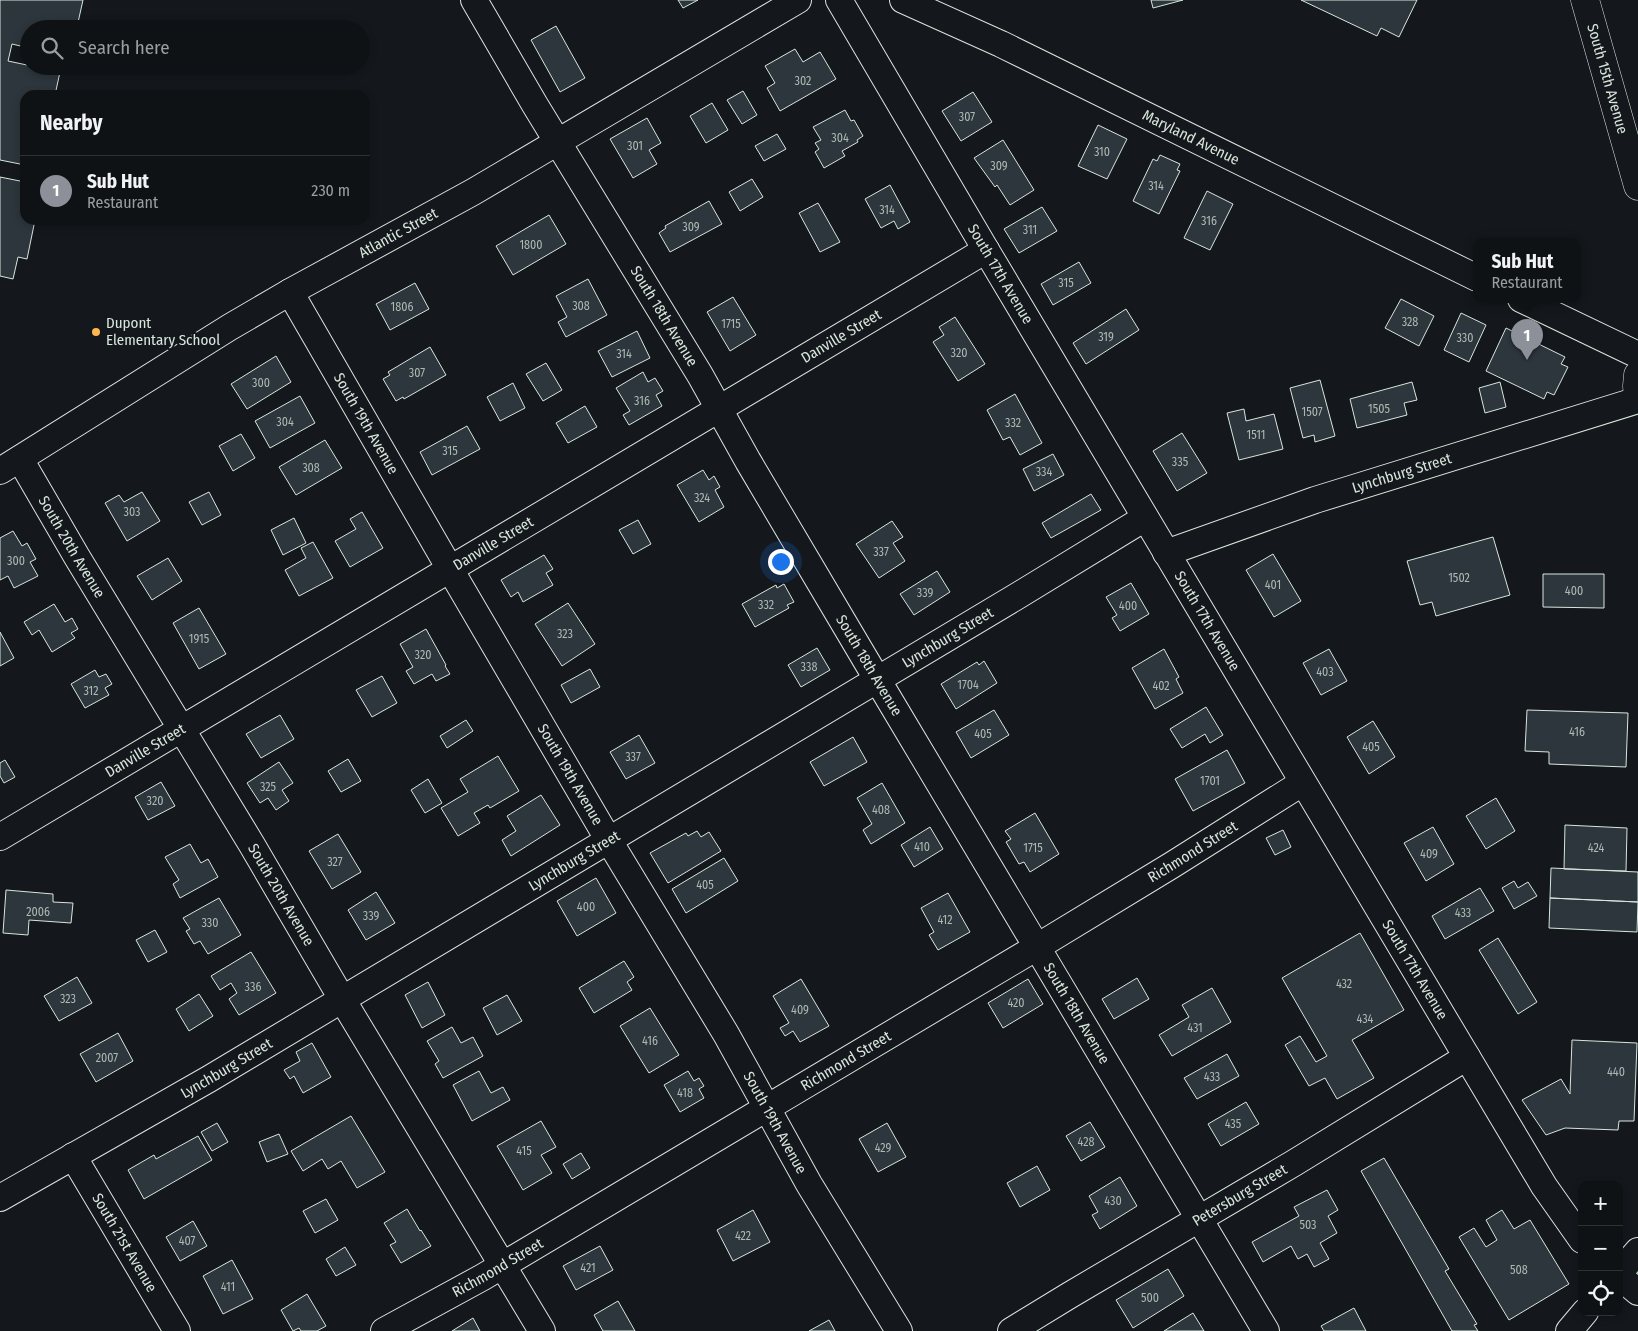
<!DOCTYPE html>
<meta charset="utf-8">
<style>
:root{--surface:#0f1215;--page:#181b1e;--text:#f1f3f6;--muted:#9b9ea0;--line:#2f3234;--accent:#8c9099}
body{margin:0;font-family:"Fira Sans Condensed",sans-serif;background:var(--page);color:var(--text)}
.controls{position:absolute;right:15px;bottom:15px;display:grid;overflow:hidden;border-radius:10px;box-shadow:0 2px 8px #0003}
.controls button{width:45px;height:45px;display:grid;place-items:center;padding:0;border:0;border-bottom:1px solid var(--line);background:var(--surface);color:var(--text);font:25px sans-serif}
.you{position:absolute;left:780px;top:561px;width:18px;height:18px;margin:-12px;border:4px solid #fff;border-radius:50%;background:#1a73e8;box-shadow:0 0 0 8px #1a73e833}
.badge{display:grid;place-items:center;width:32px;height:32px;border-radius:50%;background:var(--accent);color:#fff;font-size:16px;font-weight:700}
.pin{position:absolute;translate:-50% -41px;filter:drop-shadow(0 1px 2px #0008)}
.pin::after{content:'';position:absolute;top:26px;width:18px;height:15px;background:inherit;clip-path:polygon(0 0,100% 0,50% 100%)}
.popup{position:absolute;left:1473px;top:238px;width:108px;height:65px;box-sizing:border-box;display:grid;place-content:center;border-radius:10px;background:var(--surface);filter:drop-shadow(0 1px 4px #0005);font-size:16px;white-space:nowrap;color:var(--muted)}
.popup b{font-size:19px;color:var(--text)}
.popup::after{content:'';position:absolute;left:50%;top:100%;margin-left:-10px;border:10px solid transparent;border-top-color:var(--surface)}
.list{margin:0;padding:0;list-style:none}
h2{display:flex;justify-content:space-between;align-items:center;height:65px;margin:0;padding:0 20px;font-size:21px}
h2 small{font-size:16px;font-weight:400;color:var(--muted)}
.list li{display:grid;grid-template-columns:32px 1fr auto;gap:15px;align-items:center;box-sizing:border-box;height:70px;padding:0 20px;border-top:1px solid var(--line)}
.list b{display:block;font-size:19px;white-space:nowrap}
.list p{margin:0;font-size:16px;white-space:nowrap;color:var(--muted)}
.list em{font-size:16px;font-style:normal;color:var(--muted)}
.icon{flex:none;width:28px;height:28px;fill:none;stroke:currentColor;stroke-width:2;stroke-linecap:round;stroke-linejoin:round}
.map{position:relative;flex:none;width:1638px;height:1331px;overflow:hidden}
.search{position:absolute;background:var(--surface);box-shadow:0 2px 8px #0003;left:20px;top:20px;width:350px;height:55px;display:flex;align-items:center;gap:12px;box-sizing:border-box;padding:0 18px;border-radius:28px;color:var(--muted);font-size:19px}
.panel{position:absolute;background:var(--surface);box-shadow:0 2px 8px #0003;left:20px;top:90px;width:350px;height:135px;border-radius:15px}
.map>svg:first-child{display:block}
.building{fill:#2c363c;stroke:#d8e6dc}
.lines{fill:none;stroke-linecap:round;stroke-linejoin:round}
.minor-casing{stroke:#d8e6dc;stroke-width:28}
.major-casing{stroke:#d8e6dc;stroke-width:29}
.minor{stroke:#14181c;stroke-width:26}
.major{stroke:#14181c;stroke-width:28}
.poi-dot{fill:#ffb74d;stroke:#14181c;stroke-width:2}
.labels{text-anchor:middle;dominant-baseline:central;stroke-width:4;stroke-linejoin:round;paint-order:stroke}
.number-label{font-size:12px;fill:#adbab4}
.street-label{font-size:15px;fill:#d8e6dc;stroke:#14181c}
.poi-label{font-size:15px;fill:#d8e6dc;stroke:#14181c;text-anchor:start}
</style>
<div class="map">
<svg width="1638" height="1331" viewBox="0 0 1638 1331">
<rect width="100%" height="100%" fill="#14181c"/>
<path class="building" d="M0 0H83L77 27 69 25V29H29V48L12 44 8 61 60 72 55 95H25V165L0 160Z
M678 0H698L683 8Z
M1151 0H1183L1153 8Z
M1301 0H1417L1399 37 1381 28 1377 36Z
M556 26 585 78 560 92 531 40Z
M795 49 803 62 820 52 836 79 780 111 767 88 775 83 765 66Z
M743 91 757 115 742 124 727 100Z
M973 92 992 122 961 141 942 111Z
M712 103 728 130 706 143 690 116Z
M845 110 851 121 854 120 863 136 857 140 858 142 842 151 845 156 824 168 815 152 819 149 815 143 821 140 813 127Z
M647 118 661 143 649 150 657 164 633 178 610 139Z
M1098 125 1127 139 1107 179 1078 166Z
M777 134 786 149 764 161 755 146Z
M1003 140 1034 190 1010 205 997 185 995 187 974 158Z
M1160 155 1180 164 1177 170 1180 171 1159 214 1133 201 1153 159 1157 161Z
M0 177 25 182V220H35L27 259 18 257 13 279 0 276Z
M752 179 763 197 740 211 729 192Z
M890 185 910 222 898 229 894 221 881 228 865 199Z
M1207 191 1233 204 1210 250 1184 238Z
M709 201 722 224 670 252 659 233 666 228 665 226Z
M818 203 840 242 820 252 799 213Z
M1042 207 1057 231 1019 253 1004 229Z
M549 215 566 244 513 275 496 246Z
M1079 262 1091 283 1053 305 1041 284Z
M588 279 607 315 566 337 558 322 567 317 556 296Z
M415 283 429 309 390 330 376 304Z
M733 297 756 335 730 351 707 312Z
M1401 299 1434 316 1419 346 1385 328Z
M1126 309 1139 330 1086 364 1073 343Z
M1461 313 1486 325 1469 362 1444 350Z
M955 317 985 364 958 381 933 342 944 335 939 327Z
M1506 328 1565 357 1561 364 1568 367 1554 395 1547 392 1544 399 1486 371Z
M637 331 650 358 612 377 598 351Z
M430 347 446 375 404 399 403 397 396 401 383 379 390 375 388 372Z
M276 356 291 382 247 409 231 384Z
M546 363 562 390 543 401 526 374Z
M643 372 648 382 655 378 663 391 656 395 662 406 629 425 623 415 630 411 616 388Z
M1320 380 1335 436 1315 442 1314 435 1303 438 1290 388Z
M1412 382 1417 400 1404 403 1407 415 1357 428 1350 399Z
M1500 382 1506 407 1485 413 1479 388Z
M513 383 525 408 500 421 487 397Z
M1015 394 1042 443 1020 455 1010 437 1003 440 987 410Z
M300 396 315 423 270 448 255 421Z
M585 406 597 427 568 443 556 423Z
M1244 409 1246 421 1274 414 1283 449 1239 460 1227 413Z
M467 426 480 449 432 475 420 452Z
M1182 433 1207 473 1177 491 1153 451Z
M241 434 255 458 233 471 219 446Z
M325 440 342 468 296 495 279 467Z
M1053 454 1064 475 1034 491 1023 469Z
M703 470 709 480 714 476 720 487 715 490 724 507 699 522 677 485Z
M142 492 160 521 127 541 105 503 119 495 124 502Z
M209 492 221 515 202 525 189 502Z
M1091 494 1101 510 1051 538 1042 523Z
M362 512 383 548 350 567 335 541 356 529 350 519Z
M294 518 306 543 283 555 271 530Z
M638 520 651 544 633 554 619 530Z
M892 521 903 537 893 543 905 561 879 578 856 544Z
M13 531 22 546 27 543 36 559 30 562 38 576 14 588 8 576 0 580V538Z
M1493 537 1510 595 1436 616 1432 602 1420 605 1407 561Z
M313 542 333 578 299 596 285 570 306 558 301 548Z
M1273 554 1301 601 1274 617 1246 570Z
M544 555 553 569 546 573 553 585 523 602 518 592 511 597 501 580Z
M168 558 182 581 152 600 137 576Z
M937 571 950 592 914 615 900 594Z
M1543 574H1604V608L1543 607Z
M1131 583 1149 614 1120 631 1112 618 1117 615 1106 597Z
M784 584 794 602 787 605 789 608 755 627 742 604 776 585 777 588Z
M568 603 595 644 562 666 535 624Z
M54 604 65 622 72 618 78 629 71 633 75 638 52 652 39 630 32 635 24 622Z
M199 608 226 654 199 669 173 623Z
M426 629 446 665 445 666 450 674 436 681 432 674 414 684 406 671 413 667 400 644Z
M0 632 14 658 0 666Z
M817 648 830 670 801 687 788 665Z
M1164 649 1179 677 1176 679 1183 693 1155 709 1132 668Z
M1329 649 1347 681 1321 695 1303 663Z
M984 661 997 683 956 709 941 684 977 662 979 665Z
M590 669 600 687 571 703 561 685Z
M95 670 99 677 106 674 112 684 105 688 109 695 85 708 71 684Z
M382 676 397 703 372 717 356 690Z
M1206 707 1223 735 1210 743 1205 734 1182 748 1170 729Z
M994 710 1009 735 971 758 956 732Z
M1527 710 1628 713 1626 767 1549 764V752L1525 751Z
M280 715 294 739 261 758 246 734Z
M466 720 473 731 447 748 440 736Z
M1373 721 1395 757 1369 774 1347 737Z
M639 735 655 763 626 779 610 752Z
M853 737 867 762 824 786 810 762Z
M1227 750 1245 783 1193 811 1175 779Z
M498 756 519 791 490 808 488 805 474 813 480 823 458 836 441 808 468 792 460 779Z
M348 759 361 781 341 792 328 771Z
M5 760 15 777 4 783 0 776V763Z
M279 762 293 783 282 790 289 801 276 810 268 798 260 803 247 783Z
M428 779 442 803 425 813 411 790Z
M161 782 175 806 148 820 135 797Z
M882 783 905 823 871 844 863 830 872 824 857 798Z
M541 795 560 825 511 856 502 840 516 831 507 816Z
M1496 798 1515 831 1486 849 1466 816Z
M1035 813 1059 854 1030 872 1024 862 1019 864 1006 842 1011 839 1005 831Z
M1565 825 1627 828 1626 871 1564 869Z
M930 827 943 849 914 867 901 845Z
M1433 827 1454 864 1426 881 1404 843Z
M1283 830 1291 847 1275 855 1266 838Z
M697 831 701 837 709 832 721 851 668 883 650 853 686 833 688 836Z
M338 834 361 872 332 889 309 851Z
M190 844 201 863 208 859 218 877 180 898 173 884 179 880 165 857Z
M724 858 738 881 686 913 672 889Z
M1551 868 1638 872V902L1550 898Z
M596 878 616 913 577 936 557 901Z
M1514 881 1518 888 1528 882 1537 896 1514 909 1502 888Z
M1480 888 1494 911 1445 939 1432 916Z
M6 890 53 894V902L73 903 71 923 29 920 28 935 3 933Z
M376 892 395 923 366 940 348 910Z
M948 893 970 932 938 950 929 935 934 932 921 908Z
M219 898 241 935 208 954 200 941 194 944 186 931 190 929 183 918Z
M1550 898 1638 902 1637 932 1549 928Z
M155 930 167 952 148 962 136 940Z
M1360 933 1404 1010 1352 1040 1374 1078 1337 1099 1325 1078 1309 1086 1285 1045 1300 1036 1316 1062 1327 1056 1282 978Z
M1498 938 1537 1002 1518 1014 1479 950Z
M251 952 276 993 239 1015 229 999 237 993 231 983 220 990 211 976Z
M624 961 634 977 627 982 632 990 594 1013 579 988Z
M77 977 92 1003 59 1021 44 996Z
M1137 978 1149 999 1114 1019 1102 999Z
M801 979 829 1026 800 1042 793 1031 785 1036 780 1028 789 1023 773 996Z
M1028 979 1043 1004 1003 1028 988 1003Z
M428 982 445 1015 422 1028 405 995Z
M1212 988 1231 1022 1172 1056 1159 1035 1189 1017 1182 1005Z
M199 994 213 1016 189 1031 176 1009Z
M507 995 522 1021 497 1035 483 1008Z
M650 1008 679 1055 649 1073 620 1026Z
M452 1027 461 1043 473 1037 483 1056 443 1078 435 1064 439 1061 427 1041Z
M118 1033 133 1061 96 1082 80 1054Z
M1572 1040 1637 1043 1634 1121H1619L1618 1130 1565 1128 1546 1135 1522 1100 1561 1079 1570 1094Z
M312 1043 331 1077 303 1093 294 1076 290 1079 284 1070 300 1061 296 1052Z
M1227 1054 1239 1076 1197 1099 1184 1078Z
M479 1071 491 1093 503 1087 510 1100 472 1121 453 1085Z
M688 1071 694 1081 699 1078 704 1086 699 1089 704 1098 680 1112 664 1085Z
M1246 1102 1259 1124 1221 1146 1208 1124Z
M351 1116 385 1172 357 1188 341 1161 328 1169 322 1159 303 1171 291 1151Z
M541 1121 556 1147 541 1155 552 1173 523 1190 497 1146Z
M1090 1122 1105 1147 1081 1161 1066 1136Z
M217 1123 228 1142 212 1151 201 1132Z
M887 1123 906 1157 878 1172 859 1139Z
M279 1134 288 1154 267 1162 259 1142Z
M198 1136 212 1160 144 1199 128 1170 154 1155 156 1159Z
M581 1153 590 1168 572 1179 563 1164Z
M1384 1158 1449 1269 1445 1271 1477 1324 1474 1325 1478 1331H1452L1361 1171Z
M1037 1166 1050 1190 1020 1207 1007 1183Z
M1120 1177 1137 1206 1100 1229 1092 1215 1098 1212 1089 1196Z
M1327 1190 1338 1210 1328 1216 1337 1233 1320 1243 1329 1259 1314 1267 1307 1254 1298 1259 1291 1246 1263 1262 1252 1242 1299 1216 1294 1207Z
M326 1199 338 1220 315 1233 303 1211Z
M407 1209 420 1231 421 1230 431 1246 401 1263 390 1245 396 1242 384 1223Z
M753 1210 770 1242 733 1261 717 1230Z
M1502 1210 1514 1229 1530 1220 1569 1284 1509 1320 1459 1237 1474 1228 1486 1247 1497 1240 1486 1220Z
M193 1221 207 1246 180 1261 166 1237Z
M600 1246 613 1270 576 1290 563 1266Z
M345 1247 356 1265 336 1276 326 1259Z
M232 1260 253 1299 223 1314 203 1276Z
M1168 1269 1184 1296 1133 1328 1116 1300Z
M307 1294 326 1326 317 1331H301L299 1328 293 1331 281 1310Z
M618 1301 635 1331H603L594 1315Z
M1354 1308 1366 1331H1324L1321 1326Z
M1193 1313 1204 1331H1164Z
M473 1318 480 1331H452Z
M829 1320 835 1331H809Z"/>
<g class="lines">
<defs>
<g id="minor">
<path id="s1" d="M474 0 535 105 700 375 748 461 877 679 1266 1331"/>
<path id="s2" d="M839 0 986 250 1467 1057 1544 1186 1582 1240"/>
<path id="s3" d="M903 0 1001 44 1477 278"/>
<path id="s4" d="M290 292 450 569 608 839 726 1034 809 1184 899 1331"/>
<path d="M1521 299 1638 355"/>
<path id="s5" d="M20 459 77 557 252 845 342 999 542 1331"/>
<path id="s6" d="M0 471 230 327 290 292 473 192 798 0"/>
<path id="s7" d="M1166 553 1315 500 1638 400"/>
<path id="s8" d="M0 837 986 250"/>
<path id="s9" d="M73 1156 177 1331"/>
<path id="s10" d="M0 1198 209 1079 1014 598 1145 518"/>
<path d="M1619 1273 1638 1251"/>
<path d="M1619 1276 1638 1292"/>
<path id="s11" d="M384 1331 483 1277 1037 947 1172 865 1302 783"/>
<path id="s12" d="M1011 1331 1070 1295 1294 1163 1467 1057"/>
<path d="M1569 1331 1585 1312"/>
</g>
<g id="major">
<path id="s13" d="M1585 0 1638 186"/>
<path d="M1638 375 1637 386 1638 397"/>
</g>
</defs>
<use href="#minor" class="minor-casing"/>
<use href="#major" class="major-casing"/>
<use href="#minor" class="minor"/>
<use href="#major" class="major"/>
</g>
<circle class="poi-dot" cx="96" cy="332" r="5"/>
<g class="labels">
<g class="number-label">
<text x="803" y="81">302</text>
<text x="967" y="117">307</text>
<text x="840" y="138">304</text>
<text x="635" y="146">301</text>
<text x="1102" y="152">310</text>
<text x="999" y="166">309</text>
<text x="1156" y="186">314</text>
<text x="887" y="210">314</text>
<text x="1209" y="221">316</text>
<text x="691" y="227">309</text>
<text x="1030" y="230">311</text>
<text x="531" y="245">1800</text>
<text x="1066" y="283">315</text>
<text x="581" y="306">308</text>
<text x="402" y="307">1806</text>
<text x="1410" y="322">328</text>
<text x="731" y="324">1715</text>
<text x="1106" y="337">319</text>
<text x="1465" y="338">330</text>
<text x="959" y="353">320</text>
<text x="624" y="354">314</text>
<text x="417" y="373">307</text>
<text x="261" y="383">300</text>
<text x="642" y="401">316</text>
<text x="1379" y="409">1505</text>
<text x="1312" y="412">1507</text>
<text x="285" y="422">304</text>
<text x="1013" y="423">332</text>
<text x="1256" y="435">1511</text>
<text x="450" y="451">315</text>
<text x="1180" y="462">335</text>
<text x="311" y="468">308</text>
<text x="1044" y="472">334</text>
<text x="702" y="498">324</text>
<text x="132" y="512">303</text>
<text x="881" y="552">337</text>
<text x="16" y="561">300</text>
<text x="1459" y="578">1502</text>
<text x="1273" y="585">401</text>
<text x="1574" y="591">400</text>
<text x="925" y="593">339</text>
<text x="766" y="605">332</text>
<text x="1128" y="606">400</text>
<text x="565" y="634">323</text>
<text x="199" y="639">1915</text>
<text x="423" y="655">320</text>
<text x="809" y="667">338</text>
<text x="1325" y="672">403</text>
<text x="968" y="685">1704</text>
<text x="1161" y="686">402</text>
<text x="91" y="691">312</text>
<text x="1577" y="732">416</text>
<text x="983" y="734">405</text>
<text x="1371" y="747">405</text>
<text x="633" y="757">337</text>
<text x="1210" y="781">1701</text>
<text x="268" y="787">325</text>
<text x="155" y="801">320</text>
<text x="881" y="810">408</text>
<text x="922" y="847">410</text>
<text x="1033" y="848">1715</text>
<text x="1596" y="848">424</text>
<text x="1429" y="854">409</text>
<text x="335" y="862">327</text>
<text x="705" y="885">405</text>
<text x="586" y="907">400</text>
<text x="38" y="912">2006</text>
<text x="1463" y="913">433</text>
<text x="371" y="916">339</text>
<text x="945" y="920">412</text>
<text x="210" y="923">330</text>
<text x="1344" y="984">432</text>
<text x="253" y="987">336</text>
<text x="68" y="999">323</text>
<text x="1016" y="1003">420</text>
<text x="800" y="1010">409</text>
<text x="1365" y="1019">434</text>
<text x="1195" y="1028">431</text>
<text x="650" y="1041">416</text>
<text x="107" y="1058">2007</text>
<text x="1616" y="1072">440</text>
<text x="1212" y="1077">433</text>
<text x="685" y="1093">418</text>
<text x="1233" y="1124">435</text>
<text x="1086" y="1142">428</text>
<text x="883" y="1148">429</text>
<text x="524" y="1151">415</text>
<text x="1113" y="1201">430</text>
<text x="1308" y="1225">503</text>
<text x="743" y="1236">422</text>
<text x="187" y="1241">407</text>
<text x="588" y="1268">421</text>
<text x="1519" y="1270">508</text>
<text x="228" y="1287">411</text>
<text x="1150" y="1298">500</text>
</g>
<g class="street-label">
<text stroke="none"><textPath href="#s13" startOffset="82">South 15th Avenue</textPath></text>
<text stroke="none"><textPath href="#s3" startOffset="319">Maryland Avenue</textPath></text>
<text stroke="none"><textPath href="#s6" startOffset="464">Atlantic Street</textPath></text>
<text stroke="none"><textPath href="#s2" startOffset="318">South 17th Avenue</textPath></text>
<text stroke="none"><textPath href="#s1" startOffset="369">South 18th Avenue</textPath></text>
<text stroke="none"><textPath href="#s8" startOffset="979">Danville Street</textPath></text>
<text stroke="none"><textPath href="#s4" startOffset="152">South 19th Avenue</textPath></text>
<text stroke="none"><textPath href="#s7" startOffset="249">Lynchburg Street</textPath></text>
<text stroke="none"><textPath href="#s8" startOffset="574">Danville Street</textPath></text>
<text stroke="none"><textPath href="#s5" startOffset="102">South 20th Avenue</textPath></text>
<text stroke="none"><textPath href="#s2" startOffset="722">South 17th Avenue</textPath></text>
<text stroke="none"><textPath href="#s10" startOffset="1101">Lynchburg Street</textPath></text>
<text stroke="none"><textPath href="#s1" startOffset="774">South 18th Avenue</textPath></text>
<text stroke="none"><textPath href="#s8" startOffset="169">Danville Street</textPath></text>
<text stroke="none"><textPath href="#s4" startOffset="558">South 19th Avenue</textPath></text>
<text stroke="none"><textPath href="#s11" startOffset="940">Richmond Street</textPath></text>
<text stroke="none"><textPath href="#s10" startOffset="666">Lynchburg Street</textPath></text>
<text stroke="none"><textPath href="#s5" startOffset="508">South 20th Avenue</textPath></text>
<text stroke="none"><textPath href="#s2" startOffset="1128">South 17th Avenue</textPath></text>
<text stroke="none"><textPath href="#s1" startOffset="1179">South 18th Avenue</textPath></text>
<text stroke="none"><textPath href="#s11" startOffset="535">Richmond Street</textPath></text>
<text stroke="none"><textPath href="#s10" startOffset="261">Lynchburg Street</textPath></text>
<text stroke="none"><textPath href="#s4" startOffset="962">South 19th Avenue</textPath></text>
<text stroke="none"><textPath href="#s12" startOffset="266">Petersburg Street</textPath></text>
<text stroke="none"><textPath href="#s9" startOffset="101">South 21st Avenue</textPath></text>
<text stroke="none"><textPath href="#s11" startOffset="130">Richmond Street</textPath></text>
</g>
<g class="poi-label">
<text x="106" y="323">Dupont<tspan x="106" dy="17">Elementary School</tspan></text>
</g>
</g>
</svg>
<div class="controls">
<button>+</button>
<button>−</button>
<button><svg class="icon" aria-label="locate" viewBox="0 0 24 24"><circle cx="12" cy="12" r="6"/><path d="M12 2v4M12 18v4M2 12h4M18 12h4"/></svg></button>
</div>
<div class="you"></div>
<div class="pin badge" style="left:1527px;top:360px">1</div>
<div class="popup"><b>Sub Hut</b>Restaurant</div>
<div class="search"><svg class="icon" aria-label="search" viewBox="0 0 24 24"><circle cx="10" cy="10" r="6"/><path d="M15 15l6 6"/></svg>Search here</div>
<section class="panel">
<h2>Nearby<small></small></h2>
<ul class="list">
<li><span class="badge">1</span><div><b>Sub Hut</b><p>Restaurant</p></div><em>230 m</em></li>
</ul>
</section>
</div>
